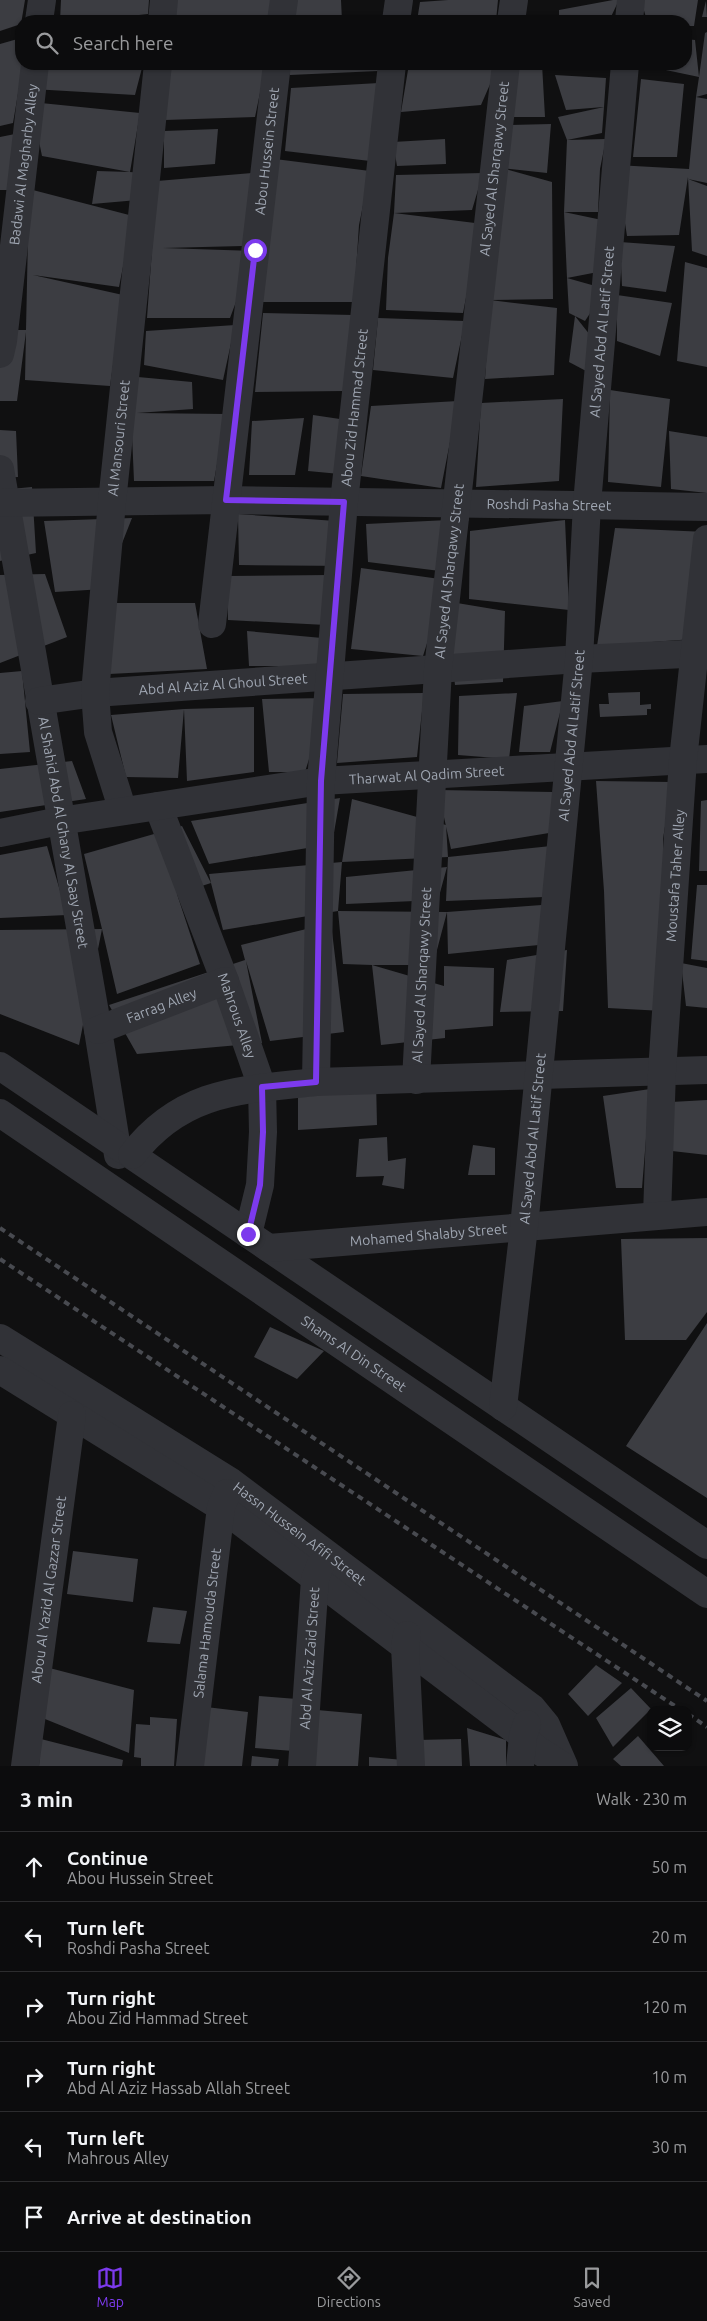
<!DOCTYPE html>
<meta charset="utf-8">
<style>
:root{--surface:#0c0c0d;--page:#1a1a1b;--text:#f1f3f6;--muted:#9a9b9d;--line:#2c2c2e;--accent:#7c3aed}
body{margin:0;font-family:Ubuntu,sans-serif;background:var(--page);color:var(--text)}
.controls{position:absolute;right:15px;bottom:15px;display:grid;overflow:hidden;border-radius:10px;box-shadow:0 1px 4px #0004}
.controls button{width:45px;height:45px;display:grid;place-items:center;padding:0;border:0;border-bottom:1px solid var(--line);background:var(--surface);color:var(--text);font:25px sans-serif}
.stop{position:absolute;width:15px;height:15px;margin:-11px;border:4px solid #7c3aed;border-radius:50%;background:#fff}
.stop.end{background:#7c3aed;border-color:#fff;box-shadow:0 1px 5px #0008}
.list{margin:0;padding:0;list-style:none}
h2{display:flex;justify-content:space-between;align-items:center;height:65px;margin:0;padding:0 20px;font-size:21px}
h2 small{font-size:16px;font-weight:400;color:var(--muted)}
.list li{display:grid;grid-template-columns:32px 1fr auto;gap:15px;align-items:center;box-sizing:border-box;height:70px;padding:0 20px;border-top:1px solid var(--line)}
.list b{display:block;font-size:19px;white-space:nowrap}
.list p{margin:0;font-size:16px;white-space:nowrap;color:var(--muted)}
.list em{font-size:16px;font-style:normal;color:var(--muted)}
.icon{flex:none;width:28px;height:28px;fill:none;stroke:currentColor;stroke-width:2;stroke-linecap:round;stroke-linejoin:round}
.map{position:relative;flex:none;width:707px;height:1766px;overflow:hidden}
.search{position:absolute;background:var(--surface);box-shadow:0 1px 4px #0004;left:15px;right:15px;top:15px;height:55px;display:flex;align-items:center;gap:12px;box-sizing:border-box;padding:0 18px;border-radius:20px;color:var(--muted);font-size:19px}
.sheet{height:485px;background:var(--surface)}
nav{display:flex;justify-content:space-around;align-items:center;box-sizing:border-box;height:70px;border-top:1px solid var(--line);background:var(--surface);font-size:14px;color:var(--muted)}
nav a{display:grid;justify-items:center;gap:2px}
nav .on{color:var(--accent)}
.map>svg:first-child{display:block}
.building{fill:#3c3d42}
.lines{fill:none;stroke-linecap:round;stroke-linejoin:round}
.minor{stroke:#313237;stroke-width:28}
.rail{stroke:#484a50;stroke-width:4;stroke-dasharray:6 5;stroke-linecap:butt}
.route{stroke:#7c3aed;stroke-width:6}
.labels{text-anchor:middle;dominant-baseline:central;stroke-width:4;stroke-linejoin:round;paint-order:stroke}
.street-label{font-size:14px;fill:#a0a7b3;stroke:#0b0b0c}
</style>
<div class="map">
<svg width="707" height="1766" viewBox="0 0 707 1766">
<rect width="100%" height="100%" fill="#101011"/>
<path class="building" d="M0 0H25L21 24 0 31Z
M61 0H149L148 14 86 21H60Z
M176 0H274L269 21H175Z
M293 0H341L342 21H292Z
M448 0H498L496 21H417L420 2Z
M613 0H619L609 21H559V10Z
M641 0H698L694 26H686V21H647Z
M706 1 707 17H702Z
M707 32V94L696 97 699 77 642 65V64H686V39L695 40 699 77 705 33Z
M21 38V64H23L13 123 0 126V44Z
M41 64H143L135 95 32 89Z
M168 64H266L255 117 165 120Z
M290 64H378V71L290 75Z
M409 64H474L498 66 481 105 401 112Z
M519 64H542L545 117H512Z
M563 64H611V66L563 69Z
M555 75 606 78 604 107 566 110Z
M641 79 684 84 677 157H633Z
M379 83 370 161 285 151 291 88Z
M696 97 707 99V183L688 179 707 186V256L692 251 688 177 679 235 627 236 616 165 689 169Z
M31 102 140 113 130 172 141 173 138 200 92 204 97 171 130 172 42 156Z
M604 107 602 133 567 140 558 117Z
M551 124 547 173 502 168 552 182 553 299 490 300 557 308 554 375 485 379 490 300 502 168 510 125Z
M218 129 215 164 164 168V131Z
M15 134 7 190H0V137Z
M445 139 446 164 397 166 393 142Z
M606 139 600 169 598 212H564L567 140Z
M275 159 370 171 359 225 354 302H260Z
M252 173 243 246 163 248 255 251 230 318H147L157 181Z
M483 173 472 210 394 213 396 175Z
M29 189 133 216 119 287 33 275 123 295 110 386 25 380 26 332 17 401H0V330H26Z
M564 212 602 220 598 272 567 278 606 289 585 321 569 313 567 278Z
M394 213 475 223 472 267 463 313 386 310 388 258Z
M620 242 675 246 666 292 622 286Z
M685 262 707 268V367L677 361Z
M617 295 672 303 660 356 617 341Z
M263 313 353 315 344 391 255 392Z
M575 316 590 335 586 371 569 362Z
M378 318 465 321 453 378 373 370Z
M235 325 223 380 144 365 146 331Z
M138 377 192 382 193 409 137 413 226 414 214 481H134L131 412Z
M610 390 670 399 661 487 608 482Z
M563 399 559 481 476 487 481 403Z
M458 401 441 488 361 476 371 406Z
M313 415 360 422 361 476 308 471Z
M304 418 295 475H249L252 421Z
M0 430 16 431 18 477 0 478Z
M669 431 707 437V493L671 489Z
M32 487 36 553 0 561V490Z
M238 514 350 522 351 566 239 565Z
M132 518 104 589 55 592 44 521Z
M469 519 448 572 368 562 366 524Z
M565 520 569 610 469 599 470 531Z
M615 528 707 532V638L597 646Z
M361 568 447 580 423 656 351 649Z
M45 574 67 637 0 663V575Z
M329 575 326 625 228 620 227 576Z
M445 601 505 611 503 682 455 685Z
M115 603H195L207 669 109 674Z
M247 631 333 639 316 666H249Z
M22 671 30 752 0 754V673Z
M640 692V705L651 704V709H647V715L600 717 599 704H609L608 693Z
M424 693 417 757 337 763 343 694Z
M517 693 509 759 458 755 459 696Z
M328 698 305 772H269L262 699Z
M563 701 550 752H519L524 706Z
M254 707V772L187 781 184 709Z
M184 709 178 778 126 777 111 715Z
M72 761 86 799 0 812V769Z
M596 781 672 782 663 839V1011L608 1008 604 891Z
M438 790 553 792 549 833 451 849Z
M340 798 332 844 209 864 191 821Z
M352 799 446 825 448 857 342 862Z
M707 800V871H699L701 801Z
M182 826 211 883 209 874 342 862 338 911 447 912 433 965H372L444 986V966L494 968 493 1026 445 1030V1038L381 1045 372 965 343 964 338 911 223 930 211 883 177 894 200 964 117 994 102 929 79 1045 0 1014V930L102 929 84 854Z
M47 846 67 915 0 918V855Z
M551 846 544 897 446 901 448 857Z
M447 867 438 900 346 904V877Z
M697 885H707V961L691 959Z
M555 904 539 945 448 954 447 912Z
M331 923 344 1032 270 1041 246 961 262 1043 137 1054 109 1005 245 960 241 945Z
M567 950 563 1011 500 1012 507 960Z
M681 963 707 968V1008L686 1006Z
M376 1081 377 1125 298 1130V1084Z
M650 1089 642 1188H616L603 1096Z
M707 1100V1155L672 1151 671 1102Z
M387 1137 388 1161 406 1158 404 1189 382 1185 384 1176 356 1177 359 1139Z
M473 1145 495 1148V1175H468Z
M707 1238V1312L686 1340H625L621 1239Z
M707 1323V1498L626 1446Z
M270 1327 324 1351 297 1379 254 1357Z
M73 1551 138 1559 133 1602 67 1594Z
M153 1607 187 1611 180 1644 147 1642Z
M38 1665 134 1690 129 1753 45 1719Z
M596 1665 622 1683 588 1716 568 1694Z
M631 1688 651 1709 613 1747 596 1718Z
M259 1696 297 1699 293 1751 255 1748Z
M206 1707 248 1712 242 1766H201Z
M317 1710 362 1714 358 1766H313Z
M150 1717 177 1719 174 1766H141V1758L134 1757 136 1724 150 1725Z
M467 1728 506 1740V1766H470Z
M638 1736 664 1766H621L613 1759Z
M41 1739 123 1760 122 1766H39Z
M461 1739 462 1766H417V1740Z
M252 1756 279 1759 278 1766H251Z
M369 1757 404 1760V1766H369Z"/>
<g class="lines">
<g class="minor">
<path d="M39 21 42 0"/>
<path d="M162 21 164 0"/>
<path d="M281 21 284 0"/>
<path d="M396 21 399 0"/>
<path d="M511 21 514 0"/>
<path d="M629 21 631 0"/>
<path id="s1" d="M0 354 3 341 35 64"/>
<path id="s2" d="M0 469 98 1030 118 1155"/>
<path id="s3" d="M0 503 226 500 707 507"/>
<path id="s4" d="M212 624 277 64"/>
<path id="s5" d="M39 701 95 693 579 659 707 653"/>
<path id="s6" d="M158 806 225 981 262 1087 263 1132 260 1185 248 1234"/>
<path id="s7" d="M123 811 98 732 95 693 112 502 158 64"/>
<path id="s8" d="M0 833 60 821 321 781 707 759"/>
<path id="s9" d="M98 1030 225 981"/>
<path d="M0 1066 707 1545"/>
<path id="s10" d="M416 1080 438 669 506 64"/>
<path id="s11" d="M316 1082 321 781 344 502 392 64"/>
<path id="s12" d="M0 1113 707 1594"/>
<path d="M132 1155C182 1090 241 1090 316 1082L707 1070"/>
<path id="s13" d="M657 1215 662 1072 683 760 707 539"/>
<path id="s14" d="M269 1248 707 1212"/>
<path id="s15" d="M0 1338 231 1482 532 1708 546 1725 564 1766"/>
<path d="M0 1370 221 1507 523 1736 535 1748 563 1766"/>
<path id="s16" d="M503 1407 524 1227 579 659 587 504 625 64"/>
<path d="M407 1635 405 1646 411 1766"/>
<path id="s17" d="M25 1766 72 1415"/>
<path id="s18" d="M190 1766 221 1507 227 1493"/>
<path id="s19" d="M302 1766 315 1579 320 1566"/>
<path d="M520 1766 523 1736 527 1724"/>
</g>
<path class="rail" d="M0 1228 707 1701
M0 1259 681 1710
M688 1714 707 1727"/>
</g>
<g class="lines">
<path class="route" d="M248 1234 260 1185 263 1132 262 1087 316 1082 321 781 344 502 226 500 255 250"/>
</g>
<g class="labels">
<g class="street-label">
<text stroke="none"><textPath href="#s4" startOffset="476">Abou Hussein Street</textPath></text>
<text stroke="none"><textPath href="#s1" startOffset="191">Badawi Al Magharby Alley</textPath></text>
<text stroke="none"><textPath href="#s10" startOffset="915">Al Sayed Al Sharqawy Street</textPath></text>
<text stroke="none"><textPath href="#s16" startOffset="1080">Al Sayed Abd Al Latif Street</textPath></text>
<text stroke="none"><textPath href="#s11" startOffset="676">Abou Zid Hammad Street</textPath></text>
<text stroke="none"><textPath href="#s7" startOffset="378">Al Mansouri Street</textPath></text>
<text stroke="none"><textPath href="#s3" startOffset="549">Roshdi Pasha Street</textPath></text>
<text stroke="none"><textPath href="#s10" startOffset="510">Al Sayed Al Sharqawy Street</textPath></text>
<text stroke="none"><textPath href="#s5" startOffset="185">Abd Al Aziz Al Ghoul Street</textPath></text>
<text stroke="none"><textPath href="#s16" startOffset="675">Al Sayed Abd Al Latif Street</textPath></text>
<text stroke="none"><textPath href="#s8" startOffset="431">Tharwat Al Qadim Street</textPath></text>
<text stroke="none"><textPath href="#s2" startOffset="369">Al Shahid Abd Al Ghany Al Saay Street</textPath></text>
<text stroke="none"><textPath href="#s13" startOffset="340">Moustafa Taher Alley</textPath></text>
<text stroke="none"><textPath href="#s10" startOffset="105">Al Sayed Al Sharqawy Street</textPath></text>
<text stroke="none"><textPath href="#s9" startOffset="68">Farrag Alley</textPath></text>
<text stroke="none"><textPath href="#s6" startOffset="224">Mahrous Alley</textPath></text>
<text stroke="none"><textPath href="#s16" startOffset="270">Al Sayed Abd Al Latif Street</textPath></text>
<text stroke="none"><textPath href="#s14" startOffset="160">Mohamed Shalaby Street</textPath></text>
<text stroke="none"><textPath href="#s12" startOffset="428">Shams Al Din Street</textPath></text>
<text stroke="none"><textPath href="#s15" startOffset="358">Hassn Hussein Afifi Street</textPath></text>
<text stroke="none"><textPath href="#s17" startOffset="178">Abou Al Yazid Al Gazzar Street</textPath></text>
<text stroke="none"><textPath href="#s18" startOffset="144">Salama Hamouda Street</textPath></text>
<text stroke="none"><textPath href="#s19" startOffset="108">Abd Al Aziz Zaid Street</textPath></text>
</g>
</g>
</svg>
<div class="controls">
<button><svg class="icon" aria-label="layers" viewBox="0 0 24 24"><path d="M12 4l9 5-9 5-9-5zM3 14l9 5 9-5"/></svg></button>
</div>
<div class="stop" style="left:255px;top:250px"></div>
<div class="stop end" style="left:248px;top:1234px"></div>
<div class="search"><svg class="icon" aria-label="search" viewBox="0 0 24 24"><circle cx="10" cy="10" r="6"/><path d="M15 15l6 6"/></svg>Search here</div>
</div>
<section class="sheet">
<h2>3 min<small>Walk · 230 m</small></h2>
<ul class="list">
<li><svg class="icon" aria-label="ahead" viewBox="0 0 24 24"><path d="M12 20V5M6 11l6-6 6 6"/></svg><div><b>Continue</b><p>Abou Hussein Street</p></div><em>50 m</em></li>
<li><svg class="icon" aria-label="left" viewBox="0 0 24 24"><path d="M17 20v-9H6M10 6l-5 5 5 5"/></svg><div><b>Turn left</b><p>Roshdi Pasha Street</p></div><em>20 m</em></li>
<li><svg class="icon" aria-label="right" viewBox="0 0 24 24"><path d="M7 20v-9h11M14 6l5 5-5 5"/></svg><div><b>Turn right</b><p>Abou Zid Hammad Street</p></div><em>120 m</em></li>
<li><svg class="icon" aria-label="right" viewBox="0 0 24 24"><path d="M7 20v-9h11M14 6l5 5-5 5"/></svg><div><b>Turn right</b><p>Abd Al Aziz Hassab Allah Street</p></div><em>10 m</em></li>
<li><svg class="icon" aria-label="left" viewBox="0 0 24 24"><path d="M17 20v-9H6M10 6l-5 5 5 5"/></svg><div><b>Turn left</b><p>Mahrous Alley</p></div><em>30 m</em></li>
<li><svg class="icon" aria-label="arrive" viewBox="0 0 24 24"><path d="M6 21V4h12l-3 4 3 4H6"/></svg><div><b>Arrive at destination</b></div></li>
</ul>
</section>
<nav>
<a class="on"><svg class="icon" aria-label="map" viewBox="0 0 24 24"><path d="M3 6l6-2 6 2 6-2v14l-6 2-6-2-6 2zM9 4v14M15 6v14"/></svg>Map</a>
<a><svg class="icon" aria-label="directions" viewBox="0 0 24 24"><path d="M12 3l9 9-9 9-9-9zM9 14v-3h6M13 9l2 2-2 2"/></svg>Directions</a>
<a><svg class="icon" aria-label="saved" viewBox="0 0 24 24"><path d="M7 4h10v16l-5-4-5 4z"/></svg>Saved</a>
</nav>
